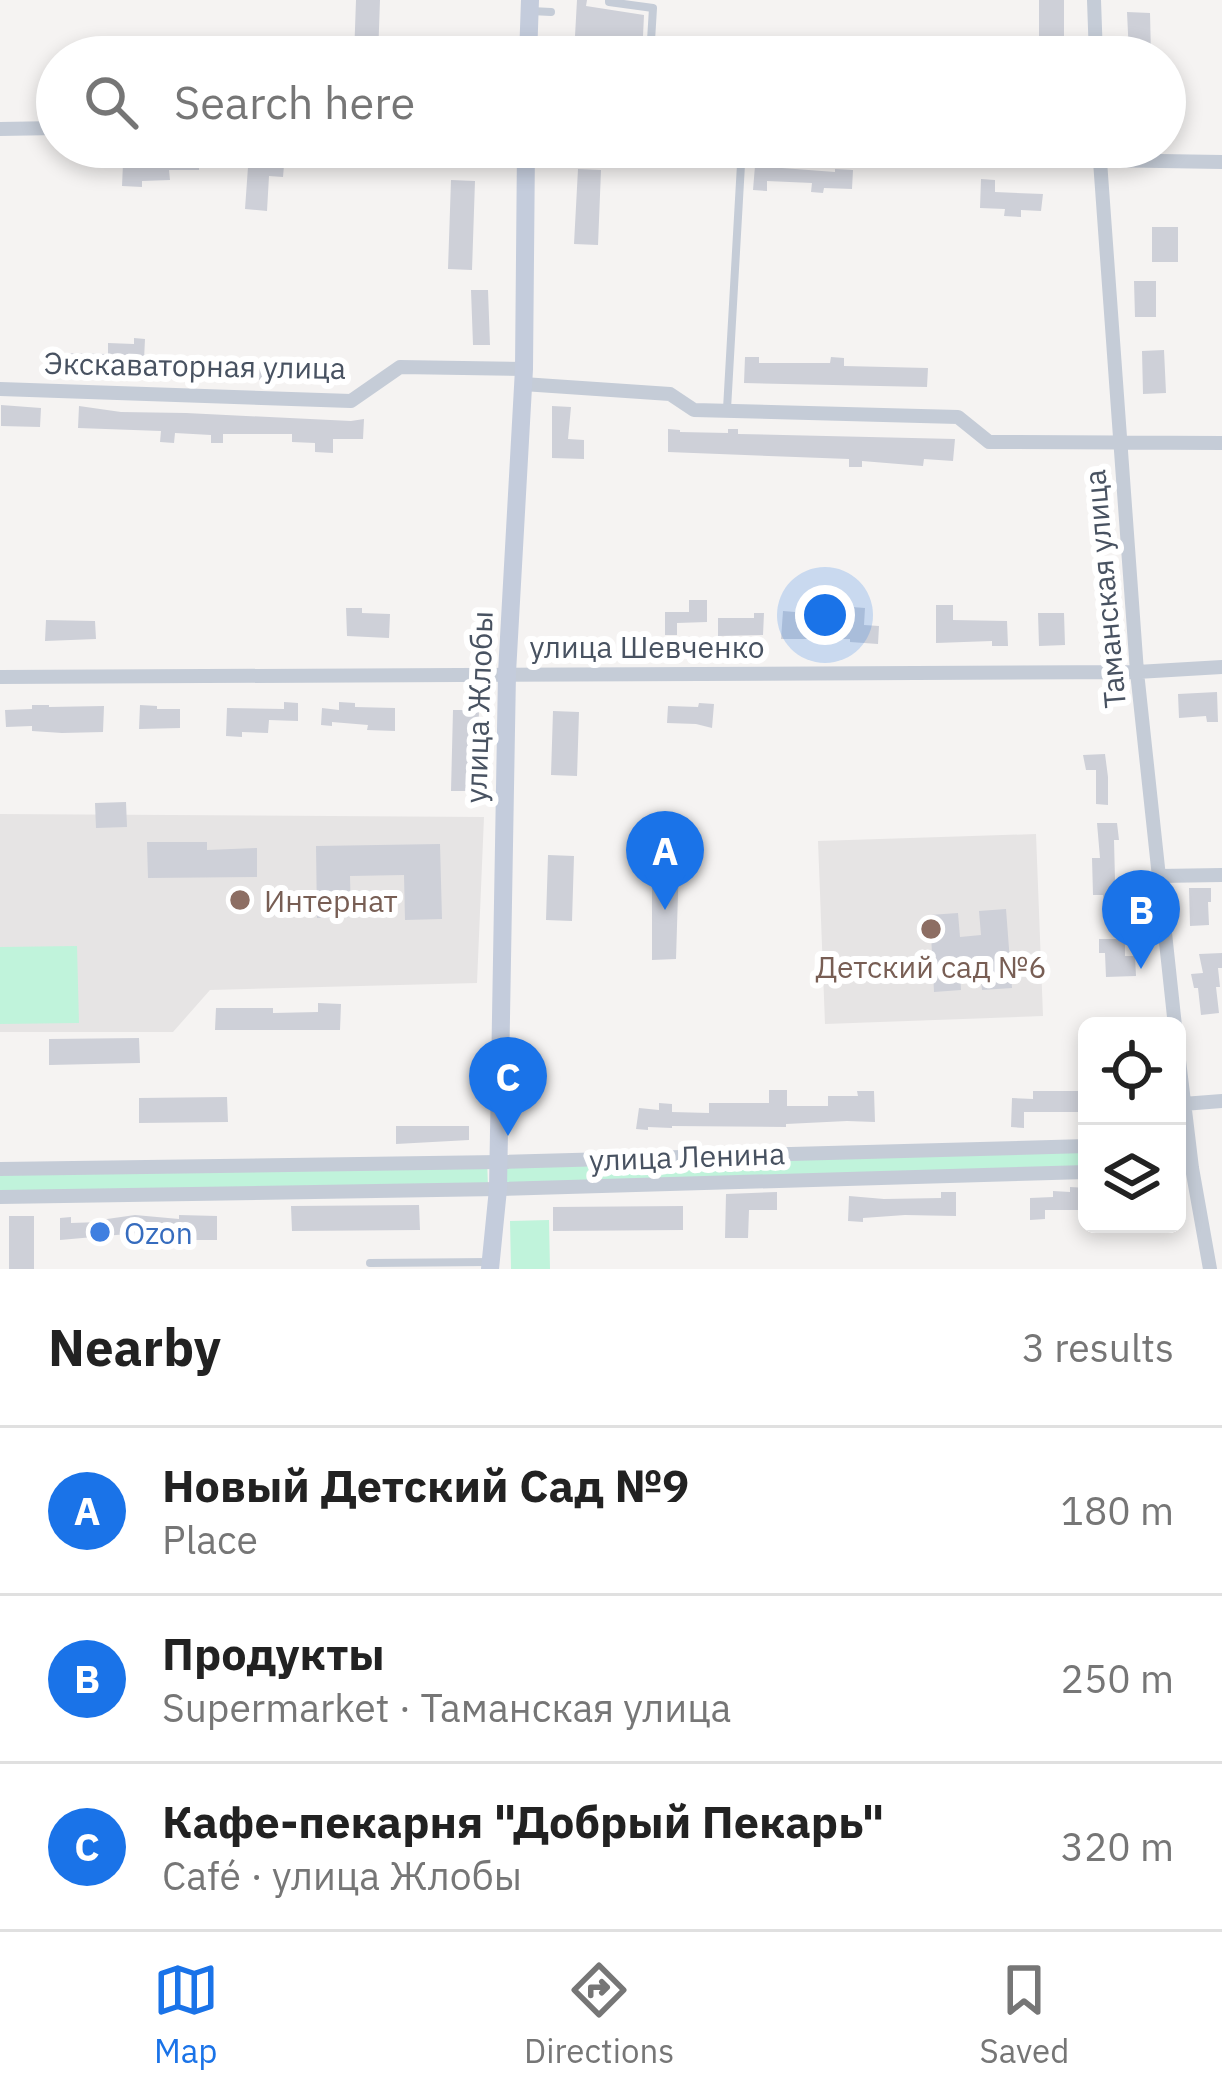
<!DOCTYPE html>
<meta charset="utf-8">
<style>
:root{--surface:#fff;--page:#f2f2f2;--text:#222;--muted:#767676;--line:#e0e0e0;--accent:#1a73e8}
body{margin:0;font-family:"IBM Plex Sans",sans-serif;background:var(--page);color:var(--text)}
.controls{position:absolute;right:36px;bottom:36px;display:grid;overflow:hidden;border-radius:18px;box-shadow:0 6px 18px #0003}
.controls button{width:108px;height:108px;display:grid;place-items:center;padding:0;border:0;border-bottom:3px solid var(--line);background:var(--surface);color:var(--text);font:60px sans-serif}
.you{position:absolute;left:825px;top:615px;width:42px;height:42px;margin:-30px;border:9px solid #fff;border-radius:50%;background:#1a73e8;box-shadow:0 0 0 18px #1a73e833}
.badge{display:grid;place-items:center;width:78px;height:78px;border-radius:50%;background:var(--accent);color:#fff;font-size:39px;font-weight:700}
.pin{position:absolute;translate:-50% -99px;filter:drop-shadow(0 3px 6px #0008)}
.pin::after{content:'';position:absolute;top:63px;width:42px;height:36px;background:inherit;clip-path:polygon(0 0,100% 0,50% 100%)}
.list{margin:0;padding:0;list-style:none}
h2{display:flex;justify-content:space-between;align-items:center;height:156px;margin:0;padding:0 48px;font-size:51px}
h2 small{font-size:39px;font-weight:400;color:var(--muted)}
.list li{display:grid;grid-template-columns:78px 1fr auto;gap:36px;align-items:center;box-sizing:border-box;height:168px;padding:0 48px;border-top:3px solid var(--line)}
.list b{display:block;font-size:45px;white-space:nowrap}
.list p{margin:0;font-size:39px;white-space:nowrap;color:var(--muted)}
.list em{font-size:39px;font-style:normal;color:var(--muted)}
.icon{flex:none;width:66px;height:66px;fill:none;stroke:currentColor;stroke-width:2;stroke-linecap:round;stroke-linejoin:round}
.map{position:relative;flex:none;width:1222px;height:1269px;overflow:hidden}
.search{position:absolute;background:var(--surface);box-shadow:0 6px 18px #0003;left:36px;right:36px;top:36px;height:132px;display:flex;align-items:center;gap:30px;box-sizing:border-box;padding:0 42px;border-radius:66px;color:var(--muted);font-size:45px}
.sheet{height:660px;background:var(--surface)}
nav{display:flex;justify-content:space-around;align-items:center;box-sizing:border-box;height:168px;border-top:3px solid var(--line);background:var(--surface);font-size:33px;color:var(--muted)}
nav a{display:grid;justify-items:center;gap:6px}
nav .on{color:var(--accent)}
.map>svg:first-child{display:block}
.education{fill:#e6e4e4}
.green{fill:#c0f3db}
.building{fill:#ced0d8}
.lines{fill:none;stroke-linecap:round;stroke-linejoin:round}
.lane{stroke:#c5ccd7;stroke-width:8}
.street{stroke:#c5ccd7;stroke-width:14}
.secondary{stroke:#c4ccdc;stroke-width:18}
.education-dot{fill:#8d6e63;stroke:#fff;stroke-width:4.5}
.shop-dot{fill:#3f7fe0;stroke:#fff;stroke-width:4.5}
.labels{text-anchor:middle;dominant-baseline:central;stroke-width:12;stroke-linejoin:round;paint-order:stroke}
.street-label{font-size:30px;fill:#485261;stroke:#fff}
.education-label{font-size:30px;fill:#785e54;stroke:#fff;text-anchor:start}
.shop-label{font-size:30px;fill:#366cbe;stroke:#fff;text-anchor:start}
</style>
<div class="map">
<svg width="1222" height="1269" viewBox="0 0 1222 1269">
<rect width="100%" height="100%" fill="#f5f3f2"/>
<path class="education" d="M0 814 484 817 477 983 210 990 173 1032H0Z
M1036 834 1043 1016 825 1024 818 841Z"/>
<path class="green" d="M77 946 79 1023 0 1024V947Z
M1087 1148V1169L493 1188 492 1158Z
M487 1158 488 1187 0 1195V1170Z
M549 1220 550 1269H511L510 1221Z"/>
<path class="building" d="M356 0H380L378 57H354Z
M577 0H587L586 6 644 15 642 57 574 54Z
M1039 0H1064V39H1039Z
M1127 12 1150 13 1151 55H1129Z
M222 150 285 153 283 177 269 176 267 211 245 209 248 167 222 166Z
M185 153H199V170H169L170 180 142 181V187L122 186 123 164 154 166 153 158 185 156Z
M755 166 835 172V169L853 170 852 189 824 188 823 193 811 192 812 183 767 181V191L753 190Z
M578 169 601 170 598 245 574 244Z
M981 179 995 180V192L1043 194 1041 211 1021 210V217L1004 216 1005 209 980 208Z
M451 180 475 181 472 270 448 269Z
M1152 227H1178V262H1152Z
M1134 281H1156V317H1135Z
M471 290H488L490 345H473Z
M134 338 145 339 144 360 123 359V374H107L108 369 48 373 49 353 108 354V343L134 344Z
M1164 350 1166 393 1143 394 1142 351Z
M160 357 269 364 270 359 281 361 278 382 251 379 201 380 160 377Z
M745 357H759V363H830L831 357 844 358V366L928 368 927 387 744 383Z
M1 405 41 408 40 427 1 426Z
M79 406 121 412 186 413 351 421 364 419 363 439H333V453L315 452V443L292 442V434H223V443H211V435L175 433 174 443 160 442 161 431 78 428Z
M552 406 571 407 568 439 584 440V459L552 458Z
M668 429 680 430V432L728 433V429H738V434L955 439 953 461 924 459 923 466 862 461V467H849V459L668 452Z
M689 600H707V622L677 623V635H665V612H689Z
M936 605H953V620L1007 621 1008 646H992V641L936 643Z
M852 607 865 608 864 625 879 626 878 644 850 642V639H781L783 611 795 612V619H825V613L852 614Z
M346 608H362V613L390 614 389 638 347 636Z
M754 613H764L763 635 718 636V618H754Z
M1038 613H1064L1065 645 1039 646Z
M46 620 95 621 96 639 45 641Z
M1217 692 1218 722H1207L1206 716 1179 718 1178 694Z
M284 702 298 703V721L269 720 268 733 242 732V737L226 736 227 708 284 709Z
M339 702 355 703V707L395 708V731L367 730 368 725 332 722V726L321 725 322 708 339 710Z
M699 703 714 704 712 728 696 724 667 723 668 706 698 707Z
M32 705H49V707L104 706 103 732 62 733 32 731V726L6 727 5 710 32 709Z
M140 705 157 706V709H180V728L139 729Z
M453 710H479L477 791H451Z
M553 711 579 712 577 776 551 775Z
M1105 754 1108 777V805L1096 804V770H1086L1083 755Z
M126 802 127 827 96 828 95 803Z
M1097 823H1117L1119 840H1114L1115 880H1118L1120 906H1125V918L1105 917 1103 895H1093L1092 858H1100Z
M147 842H207V850L257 848V877L148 878Z
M440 844 442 919 405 920 404 875 350 876 351 917 317 918 316 846Z
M548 855 574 856 572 921 546 920Z
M652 859 679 861 676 959 652 960Z
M1189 888H1211V902H1208L1209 925 1190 926Z
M1006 909 1012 988 982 990 980 972 960 974 961 990 934 992 930 915 958 913 960 937 981 935 979 911Z
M1099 939H1125V956H1135L1136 976 1106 977 1105 953H1099Z
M1222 953V968H1218L1220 987H1216L1219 1013 1201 1015 1198 988H1194L1191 974 1203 973 1199 954Z
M318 1003 341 1004 340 1030H215L216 1008H273V1013L318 1012Z
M139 1038 140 1063 49 1065V1039Z
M769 1090H787V1106H828V1096H858L857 1091H874L875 1122 847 1121 786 1124V1127L672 1126V1128L648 1127V1130L636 1129 639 1108 659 1110V1103L672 1104V1112L709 1113V1103H769Z
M1033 1091H1081L1080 1112H1024V1128L1011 1127 1012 1098 1033 1099Z
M227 1097 228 1122 139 1123V1098Z
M396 1126H469V1140L396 1144Z
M1070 1187 1087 1188 1086 1210H1045V1219L1030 1220V1198L1053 1197V1191L1070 1192Z
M777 1192V1210H749L748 1238H725L726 1194Z
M941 1192H956V1216L905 1215 863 1218V1222L848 1221 849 1196 884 1199 941 1198Z
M419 1205 420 1230 292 1231 291 1206Z
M683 1206V1230L553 1231V1207Z
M135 1215 179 1219V1215L217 1216V1240H178L149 1236 150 1232 60 1240V1218L71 1217V1223L100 1222V1220Z
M9 1216H34V1269H9Z"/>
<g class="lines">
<path class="lane" d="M609 0V2L653 8 650 57
M531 11 551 12
M727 409 742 147
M370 1263 489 1262"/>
<path class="street" d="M1094 0 1096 57
M0 129 57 128
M889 147 1099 160 1222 162
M1099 147 1137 672 1175 1026
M523 384 670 394 694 410 958 417 989 442 1222 443
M0 389 351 401 400 367 524 369
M0 677 1137 672 1222 667
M1159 876 1222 875
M1177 1044 1192 1168 1210 1269
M1183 1104 1222 1101
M0 1169 499 1162 1087 1146
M0 1197 498 1189 1087 1172"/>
<path class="secondary" d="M528 57 530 0
M490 1269 498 1189 507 673 524 369 526 147"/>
</g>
<g class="education-dot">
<circle cx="240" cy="900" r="12"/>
<circle cx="931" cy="929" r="12"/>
</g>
<circle class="shop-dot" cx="100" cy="1232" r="12"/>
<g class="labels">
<g class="street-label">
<text transform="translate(195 365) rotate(1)">Экскаваторная улица</text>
<text transform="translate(1104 589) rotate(-95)">Таманская улица</text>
<text x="647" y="646">улица Шевченко</text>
<text transform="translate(478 707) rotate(-88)">улица Жлобы</text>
<text transform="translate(687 1156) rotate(-2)">улица Ленина</text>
</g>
<g class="education-label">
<text x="264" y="900">Интернат</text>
<text x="931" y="966" text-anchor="middle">Детский сад №6</text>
</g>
<g class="shop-label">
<text x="124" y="1232">Ozon</text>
</g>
</g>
</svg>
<div class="controls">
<button><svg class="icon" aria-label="locate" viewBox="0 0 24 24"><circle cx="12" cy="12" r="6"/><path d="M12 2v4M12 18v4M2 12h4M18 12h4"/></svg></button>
<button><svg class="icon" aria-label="layers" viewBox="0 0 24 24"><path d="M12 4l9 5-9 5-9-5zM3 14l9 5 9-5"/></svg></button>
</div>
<div class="you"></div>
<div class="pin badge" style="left:665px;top:910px">A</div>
<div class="pin badge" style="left:1141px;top:969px">B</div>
<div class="pin badge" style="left:508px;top:1136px">C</div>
<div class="search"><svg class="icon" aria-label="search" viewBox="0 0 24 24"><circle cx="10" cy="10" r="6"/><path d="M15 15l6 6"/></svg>Search here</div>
</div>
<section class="sheet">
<h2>Nearby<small>3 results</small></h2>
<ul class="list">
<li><span class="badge">A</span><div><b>Новый Детский Сад №9</b><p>Place</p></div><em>180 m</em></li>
<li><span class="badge">B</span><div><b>Продукты</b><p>Supermarket · Таманская улица</p></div><em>250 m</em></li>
<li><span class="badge">C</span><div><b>Кафе-пекарня &quot;Добрый Пекарь&quot;</b><p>Café · улица Жлобы</p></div><em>320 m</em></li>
</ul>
</section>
<nav>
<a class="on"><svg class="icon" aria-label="map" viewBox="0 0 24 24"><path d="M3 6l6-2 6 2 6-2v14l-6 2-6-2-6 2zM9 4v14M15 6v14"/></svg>Map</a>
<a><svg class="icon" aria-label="directions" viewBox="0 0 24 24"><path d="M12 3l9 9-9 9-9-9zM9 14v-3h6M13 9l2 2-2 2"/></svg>Directions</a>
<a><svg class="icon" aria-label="saved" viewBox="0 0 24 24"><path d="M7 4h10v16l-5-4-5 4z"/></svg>Saved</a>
</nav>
